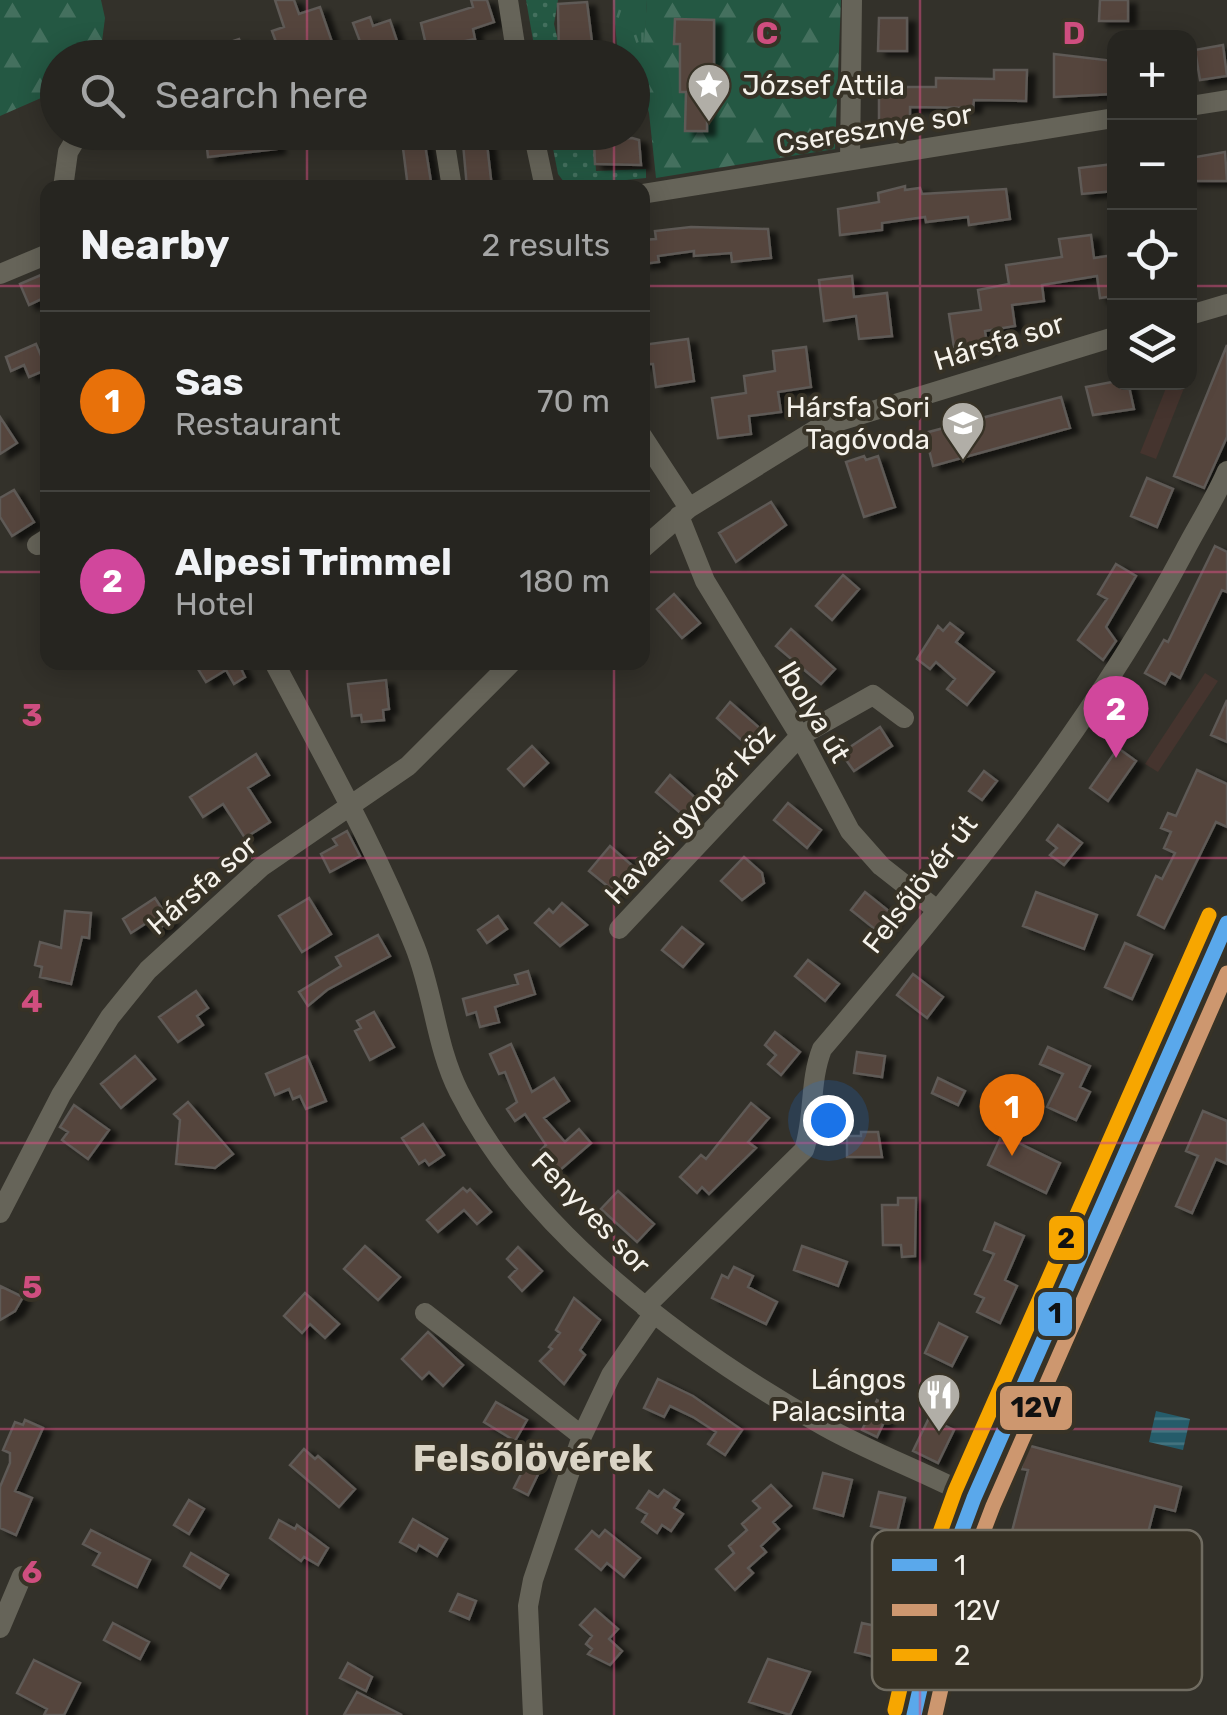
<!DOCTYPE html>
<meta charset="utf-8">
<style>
:root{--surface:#262520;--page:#32312d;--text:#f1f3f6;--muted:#a4a5a5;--line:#42423e;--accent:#0b8043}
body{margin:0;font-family:Rubik,sans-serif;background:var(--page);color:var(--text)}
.controls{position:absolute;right:30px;top:30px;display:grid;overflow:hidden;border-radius:20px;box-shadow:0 5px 25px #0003}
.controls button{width:90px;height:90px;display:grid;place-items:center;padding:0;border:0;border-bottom:2px solid var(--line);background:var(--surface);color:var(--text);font:50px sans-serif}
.you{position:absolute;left:828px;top:1120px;width:35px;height:35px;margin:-25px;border:8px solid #fff;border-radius:50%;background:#1a73e8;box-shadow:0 0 0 15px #1a73e833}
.badge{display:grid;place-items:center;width:65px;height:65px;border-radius:50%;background:var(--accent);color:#fff;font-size:32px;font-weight:700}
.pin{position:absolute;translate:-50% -82px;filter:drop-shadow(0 2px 5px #0008)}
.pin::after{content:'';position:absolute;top:52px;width:35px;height:30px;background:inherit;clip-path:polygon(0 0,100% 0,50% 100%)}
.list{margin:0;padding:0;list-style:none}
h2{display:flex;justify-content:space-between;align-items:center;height:130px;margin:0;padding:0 40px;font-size:42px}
h2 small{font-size:32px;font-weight:400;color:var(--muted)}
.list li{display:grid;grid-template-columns:65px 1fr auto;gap:30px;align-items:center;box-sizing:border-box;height:180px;padding:0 40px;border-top:2px solid var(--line)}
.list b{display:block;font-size:38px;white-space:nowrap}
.list p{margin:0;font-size:32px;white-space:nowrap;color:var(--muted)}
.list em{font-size:32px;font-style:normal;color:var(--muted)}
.icon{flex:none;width:55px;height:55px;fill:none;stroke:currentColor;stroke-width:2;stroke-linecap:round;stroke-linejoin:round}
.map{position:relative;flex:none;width:1227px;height:1715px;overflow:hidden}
.search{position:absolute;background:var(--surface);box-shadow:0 5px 25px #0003;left:40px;top:40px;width:610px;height:110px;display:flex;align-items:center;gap:25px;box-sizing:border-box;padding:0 35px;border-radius:55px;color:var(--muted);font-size:38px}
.panel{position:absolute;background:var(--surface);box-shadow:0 5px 25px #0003;left:40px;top:180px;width:610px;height:490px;border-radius:20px}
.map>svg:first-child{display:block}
.industrial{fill:#45342e}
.grass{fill:url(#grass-tufts)}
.forest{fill:url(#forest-firs)}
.park{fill:url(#park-dots)}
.water{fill:url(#water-rules)}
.building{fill:#54443e;stroke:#5e5a56;stroke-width:2.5;filter:url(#shadow)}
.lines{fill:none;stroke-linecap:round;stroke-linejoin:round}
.street{stroke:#666459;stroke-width:20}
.bus-1-casing{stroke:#373226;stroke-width:22}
.bus-2-casing{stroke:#373226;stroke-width:22}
.bus-3-casing{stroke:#373226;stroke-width:22}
.bus-1{stroke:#5aa8eb;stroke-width:15}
.bus-2{stroke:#cd976f;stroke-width:15}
.bus-3{stroke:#f7a600;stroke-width:15}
.grid{fill:none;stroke:#cf4e7f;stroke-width:2.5;stroke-opacity:0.55}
.labels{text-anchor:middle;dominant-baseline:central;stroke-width:8;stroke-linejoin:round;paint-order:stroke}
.poi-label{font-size:28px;fill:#f5f2eb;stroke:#373226;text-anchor:end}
.street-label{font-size:28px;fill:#f5f2eb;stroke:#373226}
.district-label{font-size:38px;font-weight:bold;fill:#dad4c5;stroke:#373226}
.key{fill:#373226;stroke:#706c61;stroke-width:2.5}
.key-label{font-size:28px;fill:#f5f2eb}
.grid-label{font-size:32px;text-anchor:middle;font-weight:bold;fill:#cf4e7f;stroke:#373226;stroke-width:8;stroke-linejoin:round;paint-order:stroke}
.line-badge{stroke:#373226;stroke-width:4}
.pale-badge-label{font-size:28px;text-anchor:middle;font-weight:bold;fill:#111}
</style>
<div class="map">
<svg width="1227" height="1715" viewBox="0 0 1227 1715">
<defs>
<pattern id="grass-tufts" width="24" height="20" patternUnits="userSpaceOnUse" patternTransform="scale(2.5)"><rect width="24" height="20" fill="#245843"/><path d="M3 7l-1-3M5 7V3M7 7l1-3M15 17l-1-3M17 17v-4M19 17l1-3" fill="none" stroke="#44705e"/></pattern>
<pattern id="forest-firs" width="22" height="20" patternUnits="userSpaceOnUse" patternTransform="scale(2.5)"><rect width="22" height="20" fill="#245843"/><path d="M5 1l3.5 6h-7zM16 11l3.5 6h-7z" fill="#44705e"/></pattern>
<pattern id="park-dots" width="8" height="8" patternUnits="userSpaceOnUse" patternTransform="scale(2.5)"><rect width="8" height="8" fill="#245843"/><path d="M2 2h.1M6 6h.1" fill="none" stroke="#44705e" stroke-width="1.8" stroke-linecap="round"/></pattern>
<pattern id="water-rules" width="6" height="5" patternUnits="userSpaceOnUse" patternTransform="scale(2.5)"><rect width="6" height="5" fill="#255c6a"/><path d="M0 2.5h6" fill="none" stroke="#45747f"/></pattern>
<filter id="shadow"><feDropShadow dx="8" dy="4.5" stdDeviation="2.5" flood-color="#0009"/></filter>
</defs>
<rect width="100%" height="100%" fill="#33312a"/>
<path class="industrial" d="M1168 383H1186L1156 459 1140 453Z
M1205 673 1218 681 1158 772 1145 764Z"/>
<path class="grass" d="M613 0H647L642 98 633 90 632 58 618 57Z"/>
<path class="forest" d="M0 0H101L105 18 100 57 58 58 57 91 0 116Z
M647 0H841L835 149 656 178 649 113 641 83Z"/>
<path class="park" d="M526 0H558L554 24 558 41 563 42 564 57H536Z
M550 133 571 134 573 142 594 140 596 171 646 169V178L567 186 558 174Z"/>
<path class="water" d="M1156 1411 1190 1419 1183 1450 1149 1442Z"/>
<path class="building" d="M275 0H294L299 14 320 7 332 42 315 48 313 42 280 53 272 31 284 27Z
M471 0H487L494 22 473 29 475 39 427 49 421 23 473 7Z
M1100 0H1128V21H1099Z
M587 2 594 58H559L558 4Z
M370 17 373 26 390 20 397 41 364 52 353 23Z
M879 18H907V51H878Z
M675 19 714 20V90H707V131H685L686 92H680V44H674Z
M239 39 245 58H191V55Z
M1223 45 1227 76 1200 80 1195 50Z
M1054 54 1114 61V94L1054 97Z
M994 70H1027L1026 101 974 100 973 108 910 107V121H879V87H936V78L994 79Z
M275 132 277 149 208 157 206 139Z
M401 132H423L432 188H408Z
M462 132 486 135 492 188H467Z
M632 138 639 140 641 165 595 164 594 141Z
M1225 152 1227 181H1190V158Z
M1114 164V191L1082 194 1079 168Z
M905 186V190L920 188 922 194 1006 189 1010 219 969 225 968 217 926 222 925 217 882 223V230L840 235 838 209 879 202 878 193Z
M691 227 768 229 771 258 732 262 731 253 694 256V251L658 256 659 262 642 264V240L656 239 655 231Z
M1091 235 1094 258 1114 255V296L1100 298 1097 276 1042 285 1044 301 1012 305 1015 326 985 331 988 350 955 354 949 314 981 310 978 290 1009 284 1006 265 1062 257 1059 239Z
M48 272V296L29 305 20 284Z
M852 276 854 297 887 293 892 336 859 339 856 316 824 321 819 280Z
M688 339 694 381 656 387 653 364H642V345Z
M36 344 42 358 48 355V369L29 377 24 365 11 371 6 357Z
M1227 345V437L1204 488 1174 476Z
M806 347 811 387 778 392 781 412 749 416 751 434 718 438 712 398 746 393 744 376 775 371 773 351Z
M1112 382H1128L1134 409 1093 415 1086 387Z
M1061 397 1070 428 933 466 925 433Z
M0 417 17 443 0 454Z
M864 456 866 460 878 456 895 507 864 517 846 462Z
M1147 478 1173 489 1157 527 1131 516Z
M14 490 34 522 12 536 0 517V498Z
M771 502 786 525 736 562 719 533Z
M1215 546 1227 552V592L1222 590 1180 678 1171 673 1165 684 1145 673 1164 640 1168 642Z
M1116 564 1136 576 1106 627 1116 641 1103 660 1078 640 1107 599 1098 594Z
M843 575 859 589 832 620 816 606Z
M674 594 700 623 682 638 657 609Z
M950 623 963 633 956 642 994 672 967 705 947 689 955 679 936 662 930 669 917 659 938 626 943 631Z
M791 629 835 669 821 684 776 646Z
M208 662H238L245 677 234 684 226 670 206 682 198 669Z
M386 680 389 709 383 710 384 720 362 722 361 715 352 716 348 684Z
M1227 700V742L1211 735Z
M730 702 762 730 748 746 717 718Z
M880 727 892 746 854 771 841 753Z
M532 746 548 763 524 786 508 769Z
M1118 748 1136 761 1108 801 1090 788Z
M256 754 269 775 248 788 270 822 245 838 223 804 203 817 190 797Z
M1197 770 1227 784V827L1216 822 1164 928 1138 915 1156 876 1162 879 1175 853 1164 848 1171 832 1161 828 1168 813 1176 816Z
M984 771 997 781 982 800 969 791Z
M670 775 698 800 684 816 656 792Z
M788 803 821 830 807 848 774 820Z
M1058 825 1082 843 1064 865 1050 855 1057 848 1047 840Z
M347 831 360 856 330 872 321 854 337 845 333 839Z
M610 846 636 869 616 893 589 871Z
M744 857 762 873 764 883 742 900 721 881Z
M865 892 895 916 881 934 851 910Z
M1036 892 1097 915 1084 949 1023 926Z
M155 898 170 921 154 932 148 922 131 933 123 919Z
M309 898 331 934 302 952 279 916Z
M562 903 587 925 560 946 535 923 549 909 553 913Z
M65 911 91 913 89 938 82 937 71 984 40 977 42 967 35 965 40 942 61 948Z
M498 916 507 929 487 943 478 930Z
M682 927 703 944 683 967 662 950Z
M378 935 390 956 327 990 308 1006 299 992 341 966 336 957Z
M1125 943 1152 955 1132 999 1105 987Z
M808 960 839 984 825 1001 795 976Z
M528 971 535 994 495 1007 499 1022 480 1027 476 1012 467 1015 463 999 518 984 515 975Z
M913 974 943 997 927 1018 897 995Z
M196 991 208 1008 197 1016 203 1025 178 1042 159 1017Z
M374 1012 394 1047 370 1060 355 1031 361 1028 357 1021Z
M775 1032 800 1052 781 1075 768 1064 776 1055 765 1045Z
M511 1044 532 1092 554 1078 569 1101 544 1118 565 1142 579 1129 591 1143 559 1171 541 1150 546 1145 525 1114 515 1121 507 1109 517 1102 505 1072 499 1074 490 1054Z
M1048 1047 1090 1066 1080 1087 1090 1092 1076 1120 1047 1107 1063 1074 1040 1064Z
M857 1052 885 1056 882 1077 854 1073Z
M135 1056 155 1079 121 1108 101 1084Z
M307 1056 326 1101 306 1109 300 1096 293 1099 289 1089 275 1095 266 1074Z
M938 1078 965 1091 958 1105 932 1093Z
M188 1102 233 1154 215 1168 176 1164 180 1120 174 1114Z
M751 1103 769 1118 748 1142 756 1148 709 1194 702 1187 697 1193 680 1177 701 1155 706 1159Z
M74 1105 109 1130 88 1159 62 1140 68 1132 60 1127Z
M1203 1111 1227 1121V1164L1216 1159 1192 1213 1176 1206 1198 1156 1186 1151Z
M423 1124 444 1155 429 1165 425 1160 419 1164 402 1138Z
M861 1132H878L882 1157H847V1136H861Z
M1002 1135 1060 1163 1046 1193 988 1165Z
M463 1188 467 1192 470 1189 491 1212 477 1224 464 1210 438 1232 427 1220Z
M618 1191 654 1224 637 1242 601 1209Z
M898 1198H916L915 1256 902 1257 901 1245H883L882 1205H898Z
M995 1223 1024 1236 1005 1280 1017 1286 1000 1323 977 1312 984 1298 975 1294 994 1254 984 1250Z
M365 1246 400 1277 378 1300 344 1269Z
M802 1246 847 1262 838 1286 794 1270Z
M518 1247 542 1271 522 1291 509 1277 517 1269 507 1259Z
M734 1267 753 1276 748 1287 777 1302 766 1324 712 1298 722 1275 728 1278Z
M0 1286 23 1297 15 1311 0 1320Z
M305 1293 339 1324 325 1338 310 1324 302 1333 284 1316Z
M574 1298 600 1320 580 1350 585 1355 564 1384 540 1361 552 1349 549 1347 560 1333 556 1330Z
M939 1323 967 1337 952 1366 925 1353Z
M428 1332 463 1365 443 1386 429 1372 422 1379 402 1359Z
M658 1379 693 1396 742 1430 725 1455 708 1444 716 1432 693 1417 670 1406 664 1417 644 1408Z
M877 1400 891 1407 877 1437 862 1430Z
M496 1402 527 1420 515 1441 484 1422Z
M929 1418 954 1430 938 1463 913 1451Z
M25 1420 43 1428 15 1491 32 1498 16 1535 0 1528V1487L10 1463V1453L3 1450 15 1422 23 1425Z
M1027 1445 1181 1487 1175 1511 1155 1506 1131 1598 1003 1566 1028 1470 1021 1469Z
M304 1449 315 1459 318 1456 355 1489 339 1507 290 1465Z
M531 1454 545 1460 528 1495 514 1488Z
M823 1473 852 1480 843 1516 814 1508Z
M771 1485 791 1506 773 1522 779 1529 761 1546 766 1552 748 1568 753 1573 735 1590 716 1569 734 1553 729 1546 747 1530 742 1524 760 1508 753 1501Z
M664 1490 679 1500 674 1508 683 1514 671 1531 662 1525 657 1533 642 1522 647 1514 637 1508 649 1491 658 1497Z
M879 1492 905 1498 897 1532 871 1526Z
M189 1500 204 1509 189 1534 174 1525Z
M413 1519 447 1539 437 1556 419 1545 416 1551 400 1542Z
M279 1520 295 1529 297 1525 328 1548 318 1565 304 1557 301 1561 270 1538Z
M91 1530 150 1560 137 1587 93 1565 100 1553 83 1544Z
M605 1530 640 1558 624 1577 607 1563 601 1570 576 1549 592 1531 599 1537Z
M191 1553 228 1575 220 1588 184 1566Z
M458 1594 476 1601 469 1619 450 1611Z
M595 1609 618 1629 609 1639 622 1651 610 1665 588 1654 592 1649 586 1644 592 1636 580 1625Z
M113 1623 149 1642 140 1659 104 1640Z
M862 1623 898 1631 890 1661 855 1652Z
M768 1659 810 1672 790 1715 749 1702Z
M34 1660 80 1683 64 1715H44L47 1709 17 1693Z
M348 1663 372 1677 366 1691 340 1678Z
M357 1692 402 1715H344Z"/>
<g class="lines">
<path class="street" d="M508 0 517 58
M1190 106 1227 100
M443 132 452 188
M533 132 545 188
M850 160 852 0
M63 188 68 152 80 132
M642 194 1114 118
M0 274 48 254
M1190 315 1227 304
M642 436 689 508
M679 516 705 581 800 736 850 831 881 866 937 910
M37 545 48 538
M642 549 689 508 820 427 1114 337
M274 662C324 757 376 848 415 947 434 995 436 1047 459 1092 530 1233 689 1350 824 1426 872 1453 925 1472 974 1498
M619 929 800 736 873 695 904 718
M0 1213 61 1095 110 1017 148 970 261 867 408 766 512 662
M645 1307 804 1150C815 1116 809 1082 822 1049 955 893 1088 733 1184 552 1198 525 1215 499 1227 471
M425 1313 582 1436
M0 1628 22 1576
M533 1715 528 1606 533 1580 582 1436 611 1375 654 1313
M914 1715 948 1568 974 1498 1227 923"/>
<defs>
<path id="bus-1" d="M914 1715 948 1568 974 1498 1227 923"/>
<path id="bus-2" d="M935 1715 967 1574 993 1506 1227 973"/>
<path id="bus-3" d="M895 1710 929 1563 955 1491 1209 915"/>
</defs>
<use href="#bus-1" class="bus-1-casing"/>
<use href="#bus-2" class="bus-2-casing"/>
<use href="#bus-3" class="bus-3-casing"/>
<use href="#bus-1" class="bus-1"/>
<use href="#bus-2" class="bus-2"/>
<use href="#bus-3" class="bus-3"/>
</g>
<path class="grid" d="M307 0V58M614 0V58M920 0V1715M307 132V188M614 132V188M0 286H48M642 286H1114M1190 286H1227M0 572H48M642 572H1227M307 662V1715M614 662V1715M0 858H1227M0 1143H1227M0 1429H1227"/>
<defs>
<symbol id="sight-pin" viewBox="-11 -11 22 30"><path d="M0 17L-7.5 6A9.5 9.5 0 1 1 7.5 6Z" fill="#b1aea7" stroke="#373226"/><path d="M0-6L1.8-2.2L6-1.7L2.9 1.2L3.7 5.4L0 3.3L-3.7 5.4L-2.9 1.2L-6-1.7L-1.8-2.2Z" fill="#fff"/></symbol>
<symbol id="school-pin" viewBox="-11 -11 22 30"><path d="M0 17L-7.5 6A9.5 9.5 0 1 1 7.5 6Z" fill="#b1aea7" stroke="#373226"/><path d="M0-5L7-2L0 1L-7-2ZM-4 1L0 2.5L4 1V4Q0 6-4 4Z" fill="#fff"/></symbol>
<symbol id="restaurant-pin" viewBox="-11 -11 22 30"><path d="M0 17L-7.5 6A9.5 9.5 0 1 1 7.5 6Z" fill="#b1aea7" stroke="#373226"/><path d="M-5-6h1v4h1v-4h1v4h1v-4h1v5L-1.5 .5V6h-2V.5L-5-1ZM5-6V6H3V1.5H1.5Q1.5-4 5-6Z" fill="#fff"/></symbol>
</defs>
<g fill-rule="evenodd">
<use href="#sight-pin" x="684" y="60" width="50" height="68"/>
<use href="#school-pin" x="938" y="398" width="50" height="68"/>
<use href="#restaurant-pin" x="914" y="1370" width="50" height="68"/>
</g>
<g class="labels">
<g class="poi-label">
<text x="742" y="85" text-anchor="start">József Attila</text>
<text x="930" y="407">Hársfa Sori<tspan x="930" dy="32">Tagóvoda</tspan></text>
<text x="906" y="1379">Lángos<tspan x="906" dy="32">Palacsinta</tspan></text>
</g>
<g class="street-label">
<text transform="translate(874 129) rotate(-9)">Cseresznye sor</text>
<text transform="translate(999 342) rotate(-17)">Hársfa sor</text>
<text transform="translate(814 712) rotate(59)">Ibolya út</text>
<text transform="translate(690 814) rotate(-47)">Havasi gyopár köz</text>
<text transform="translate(920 884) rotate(-52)">Felsőlövér út</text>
<text transform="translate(202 885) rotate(-41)">Hársfa sor</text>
<text transform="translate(591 1213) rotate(46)">Fenyves sor</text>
</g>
<g class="district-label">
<text x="533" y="1458">Felsőlövérek</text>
</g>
</g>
<rect x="872" y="1530" width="330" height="160" rx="15" class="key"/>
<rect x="892" y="1559" width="45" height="12" fill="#5aa8eb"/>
<rect x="892" y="1604" width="45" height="12" fill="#cd976f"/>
<rect x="892" y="1649" width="45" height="12" fill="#f7a600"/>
<g class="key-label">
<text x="954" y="1575">1</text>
<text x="954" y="1620">12V</text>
<text x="954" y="1665">2</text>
</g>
<g class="grid-label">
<text x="767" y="44">C</text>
<text x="1074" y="44">D</text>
<text x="32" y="726">3</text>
<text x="32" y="1012">4</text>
<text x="32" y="1298">5</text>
<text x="32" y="1583">6</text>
</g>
<g class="line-badge">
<rect x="1047" y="1214" width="39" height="48" rx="10" fill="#f7a600"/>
<rect x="1036" y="1290" width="38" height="48" rx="10" fill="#5aa8eb"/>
<rect x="998" y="1384" width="76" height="48" rx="10" fill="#cd976f"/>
</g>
<g class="pale-badge-label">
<text x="1066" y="1248">2</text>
<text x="1055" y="1323">1</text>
<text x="1036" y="1417">12V</text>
</g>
</svg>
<div class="controls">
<button>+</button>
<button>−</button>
<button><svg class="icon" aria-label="locate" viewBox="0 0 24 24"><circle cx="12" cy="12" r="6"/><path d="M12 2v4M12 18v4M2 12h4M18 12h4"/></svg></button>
<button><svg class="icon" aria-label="layers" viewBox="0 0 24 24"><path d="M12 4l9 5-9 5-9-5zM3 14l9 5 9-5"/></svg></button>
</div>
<div class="you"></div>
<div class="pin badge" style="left:1012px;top:1156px;background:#e8710a">1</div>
<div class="pin badge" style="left:1116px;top:758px;background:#d1479c">2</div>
<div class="search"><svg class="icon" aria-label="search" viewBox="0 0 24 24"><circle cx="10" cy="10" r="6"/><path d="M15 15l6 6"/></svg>Search here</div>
<section class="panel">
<h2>Nearby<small>2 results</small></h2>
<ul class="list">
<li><span class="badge" style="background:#e8710a">1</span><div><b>Sas</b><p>Restaurant</p></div><em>70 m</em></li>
<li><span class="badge" style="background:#d1479c">2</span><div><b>Alpesi Trimmel</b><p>Hotel</p></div><em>180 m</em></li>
</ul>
</section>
</div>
